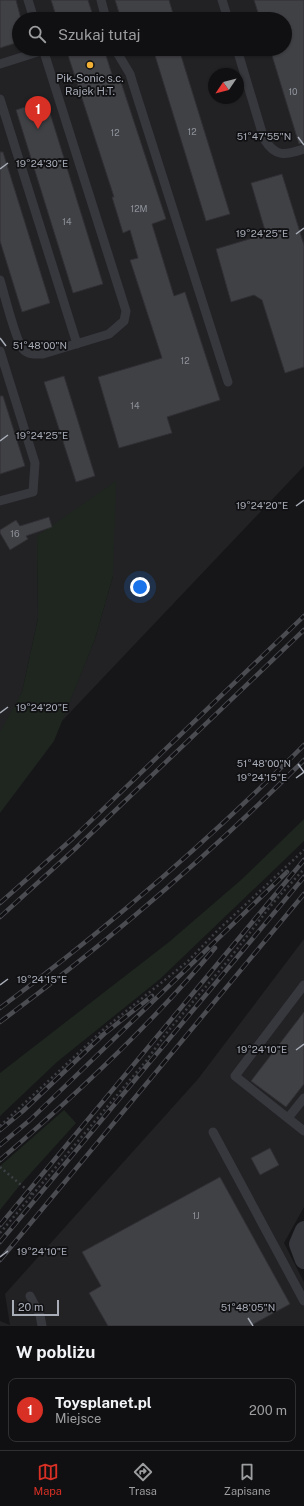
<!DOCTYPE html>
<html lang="pl">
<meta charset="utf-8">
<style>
:root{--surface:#101012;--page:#19191b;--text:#f1f3f6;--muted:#9c9d9f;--line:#303032;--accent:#d93025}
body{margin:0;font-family:"Public Sans",sans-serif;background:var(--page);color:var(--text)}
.compass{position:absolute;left:208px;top:68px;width:36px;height:36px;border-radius:50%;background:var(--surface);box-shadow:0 1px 3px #0004;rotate:235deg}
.scale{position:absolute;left:12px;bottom:10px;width:47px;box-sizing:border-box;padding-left:4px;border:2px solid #a8adb8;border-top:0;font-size:11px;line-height:14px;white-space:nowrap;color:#a8adb8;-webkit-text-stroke:3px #111113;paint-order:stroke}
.you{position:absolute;left:140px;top:587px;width:14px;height:14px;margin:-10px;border:3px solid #fff;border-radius:50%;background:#1a73e8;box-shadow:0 0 0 6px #1a73e833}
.badge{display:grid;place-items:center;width:26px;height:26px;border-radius:50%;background:var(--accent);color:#fff;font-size:13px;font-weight:700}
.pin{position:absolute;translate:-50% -33px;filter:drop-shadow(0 1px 2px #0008)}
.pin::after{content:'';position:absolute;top:21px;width:14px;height:12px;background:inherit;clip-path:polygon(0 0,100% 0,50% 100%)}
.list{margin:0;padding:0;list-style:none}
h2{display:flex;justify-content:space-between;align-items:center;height:52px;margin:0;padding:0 16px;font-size:17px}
h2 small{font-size:13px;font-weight:400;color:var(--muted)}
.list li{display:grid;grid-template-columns:26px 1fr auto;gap:12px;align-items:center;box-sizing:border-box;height:64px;margin:0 8px 8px;padding:0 8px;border:1px solid var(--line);border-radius:8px}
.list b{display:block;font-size:15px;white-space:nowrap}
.list p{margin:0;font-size:13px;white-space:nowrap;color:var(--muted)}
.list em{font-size:13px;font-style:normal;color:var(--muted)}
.icon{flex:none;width:22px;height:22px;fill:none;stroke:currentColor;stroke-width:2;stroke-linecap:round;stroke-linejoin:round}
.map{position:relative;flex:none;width:304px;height:1326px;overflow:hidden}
.search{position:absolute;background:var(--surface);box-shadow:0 1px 3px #0004;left:12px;right:12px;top:12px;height:44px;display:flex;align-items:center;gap:10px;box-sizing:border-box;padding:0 14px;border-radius:22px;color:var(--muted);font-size:15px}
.sheet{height:124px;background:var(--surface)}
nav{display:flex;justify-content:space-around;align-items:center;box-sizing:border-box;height:56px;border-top:1px solid var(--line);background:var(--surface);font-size:11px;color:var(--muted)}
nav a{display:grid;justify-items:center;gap:2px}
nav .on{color:var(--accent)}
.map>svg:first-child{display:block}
.built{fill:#222225;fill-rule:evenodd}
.green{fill:#1e261f}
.building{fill:#404145;stroke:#303034}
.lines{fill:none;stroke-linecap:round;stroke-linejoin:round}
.path{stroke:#3d3f44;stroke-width:2.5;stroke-dasharray:2 3;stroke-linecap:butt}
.lane{stroke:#37383d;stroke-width:9}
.street{stroke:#37383d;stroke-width:18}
.rail-casing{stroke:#4a4c52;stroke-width:4.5}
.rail{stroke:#111113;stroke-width:3;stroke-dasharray:9;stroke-linecap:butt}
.ticks{fill:none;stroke:#a8adb8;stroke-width:1.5}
.poi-dot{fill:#f2b134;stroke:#111113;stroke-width:1.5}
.labels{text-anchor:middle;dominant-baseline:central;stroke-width:3.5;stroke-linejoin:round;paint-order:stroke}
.number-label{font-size:9px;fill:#8e929b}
.poi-label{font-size:11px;fill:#a8adb8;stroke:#111113}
.ticks-label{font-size:10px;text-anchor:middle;fill:#a8adb8;stroke:#111113;stroke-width:3.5;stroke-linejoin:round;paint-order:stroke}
</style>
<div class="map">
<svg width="304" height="1326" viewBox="0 0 304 1326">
<rect width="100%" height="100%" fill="#161618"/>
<path class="built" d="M0 0H304V466L61 722 95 639 113 576 37 536 38 618 22 692 0 742ZM19 19H285V49H19ZM214 74H238V98H214Z
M304 939V1207L284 1243 304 1282V1326H0V1321L10 1325 5 1294 198 1079Z"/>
<path class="green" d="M116 481 113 576 95 639 54 741 0 813V732L22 692 38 618 37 536Z
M304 819V841L160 979 57 1062 0 1116V1073L169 942 241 880Z
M64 1110 76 1123 20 1185 0 1210V1166Z"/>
<path class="building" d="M0 0H16L21 19H19V42L0 48Z
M51 0H88L94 19H57Z
M115 0H169L174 17 167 19H121Z
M254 0H304V143L299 144 270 49H285V19H260Z
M66 49H104L114 81 120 79 166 219 152 224 174 296 185 292 220 400 167 417 172 433 119 448 98 377 162 358 130 260 138 258 130 230 123 233 112 197H114Z
M153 49H179L230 214 206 221Z
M46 100 103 284 73 293 16 110Z
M0 152H3L50 303 22 312 0 241Z
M282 174 304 245V367L285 373 262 300 254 295 231 302 216 249 266 234 251 183Z
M64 376 95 476 76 482 44 382Z
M0 396H3L25 466 0 474Z
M49 517 52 527 26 536 28 539 10 550 0 533V530L16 520 20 526Z
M304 1012V1084L286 1107 251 1081Z
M270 1148 279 1165 260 1175 251 1158Z
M220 1177 290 1304 250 1326H108L89 1293 101 1286 82 1252Z"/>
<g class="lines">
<path class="path" d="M0 1126 104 1029 187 962 218 930 304 850
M0 1167 33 1195
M0 1233 146 1061 168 1031 226 963 273 903 304 869"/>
<path class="lane" d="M28 0 34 19
M101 0 106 19
M222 0 228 19
M115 49 130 74 133 84 228 382
M237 49 264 139C276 158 285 155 304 149
M0 64 44 50
M0 99 77 344
M0 280C4 293 16 342 23 349 28 355 36 354 43 354L109 334 124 321 126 311 43 49
M0 351 35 463 33 492 0 501
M304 985 235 1076 304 1131
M288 1118 304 1098
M213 1132 304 1301
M30 1296 40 1315 42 1326"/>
<path class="street" d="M304 1230 298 1244 304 1260"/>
<defs>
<path id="rail" d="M0 903 72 839 304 616
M0 917 76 848 304 630
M0 1008C108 928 209 840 304 745
M0 1022C108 942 209 855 304 760
M0 1130 23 1111 104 1034 152 996
M0 1145 30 1120 287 872
M0 1160C76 1095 151 1025 215 948
M0 1225 304 860
M0 1242 304 877
M0 1260 304 894"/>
</defs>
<use href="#rail" class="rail-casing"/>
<use href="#rail" class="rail"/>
</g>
<path class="ticks" d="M298 137 304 145M0 169 8 163M296 234 304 228M0 338 6 346M0 441 8 435M296 506 304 500M0 713 8 707M298 764 304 772M296 778 304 772M0 985 8 979M296 1050 304 1044M0 1257 8 1251M248 1318 253 1326"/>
<circle class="poi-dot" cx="90" cy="65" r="4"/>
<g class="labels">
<g class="number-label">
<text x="293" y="91">10</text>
<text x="192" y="131">12</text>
<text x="115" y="132">12</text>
<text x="139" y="208">12M</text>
<text x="67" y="221">14</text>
<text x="185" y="360">12</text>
<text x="135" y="405">14</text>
<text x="15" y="533">16</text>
<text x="196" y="1215">1J</text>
</g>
<g class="poi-label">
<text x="90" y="78">Pik-Sonic s.c.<tspan x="90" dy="13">Rajek H.T.</tspan></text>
</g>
</g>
<g class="ticks-label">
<text x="264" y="140">51°47'55"N</text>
<text x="42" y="167">19°24'30"E</text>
<text x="262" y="237">19°24'25"E</text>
<text x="40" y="349">51°48'00"N</text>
<text x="42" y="439">19°24'25"E</text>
<text x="262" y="509">19°24'20"E</text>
<text x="42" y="711">19°24'20"E</text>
<text x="264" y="767">51°48'00"N</text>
<text x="262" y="781">19°24'15"E</text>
<text x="42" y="983">19°24'15"E</text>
<text x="262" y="1053">19°24'10"E</text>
<text x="42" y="1255">19°24'10"E</text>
<text x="248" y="1311">51°48'05"N</text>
</g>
</svg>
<svg class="compass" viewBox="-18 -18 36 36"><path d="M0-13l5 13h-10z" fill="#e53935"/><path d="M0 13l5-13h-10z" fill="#9c9d9f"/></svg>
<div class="scale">20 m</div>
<div class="you"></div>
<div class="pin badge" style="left:38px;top:129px">1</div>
<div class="search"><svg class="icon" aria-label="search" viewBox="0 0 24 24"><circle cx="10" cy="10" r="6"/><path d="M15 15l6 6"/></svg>Szukaj tutaj</div>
</div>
<section class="sheet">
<h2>W pobliżu<small></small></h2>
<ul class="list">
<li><span class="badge">1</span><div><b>Toysplanet.pl</b><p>Miejsce</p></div><em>200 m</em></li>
</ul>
</section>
<nav>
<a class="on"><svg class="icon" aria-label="map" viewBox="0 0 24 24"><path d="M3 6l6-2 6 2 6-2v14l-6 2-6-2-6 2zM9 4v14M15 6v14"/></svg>Mapa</a>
<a><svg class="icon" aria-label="directions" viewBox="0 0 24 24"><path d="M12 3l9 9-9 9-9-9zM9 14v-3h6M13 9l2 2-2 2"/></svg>Trasa</a>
<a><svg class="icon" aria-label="saved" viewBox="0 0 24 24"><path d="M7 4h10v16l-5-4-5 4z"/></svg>Zapisane</a>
</nav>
